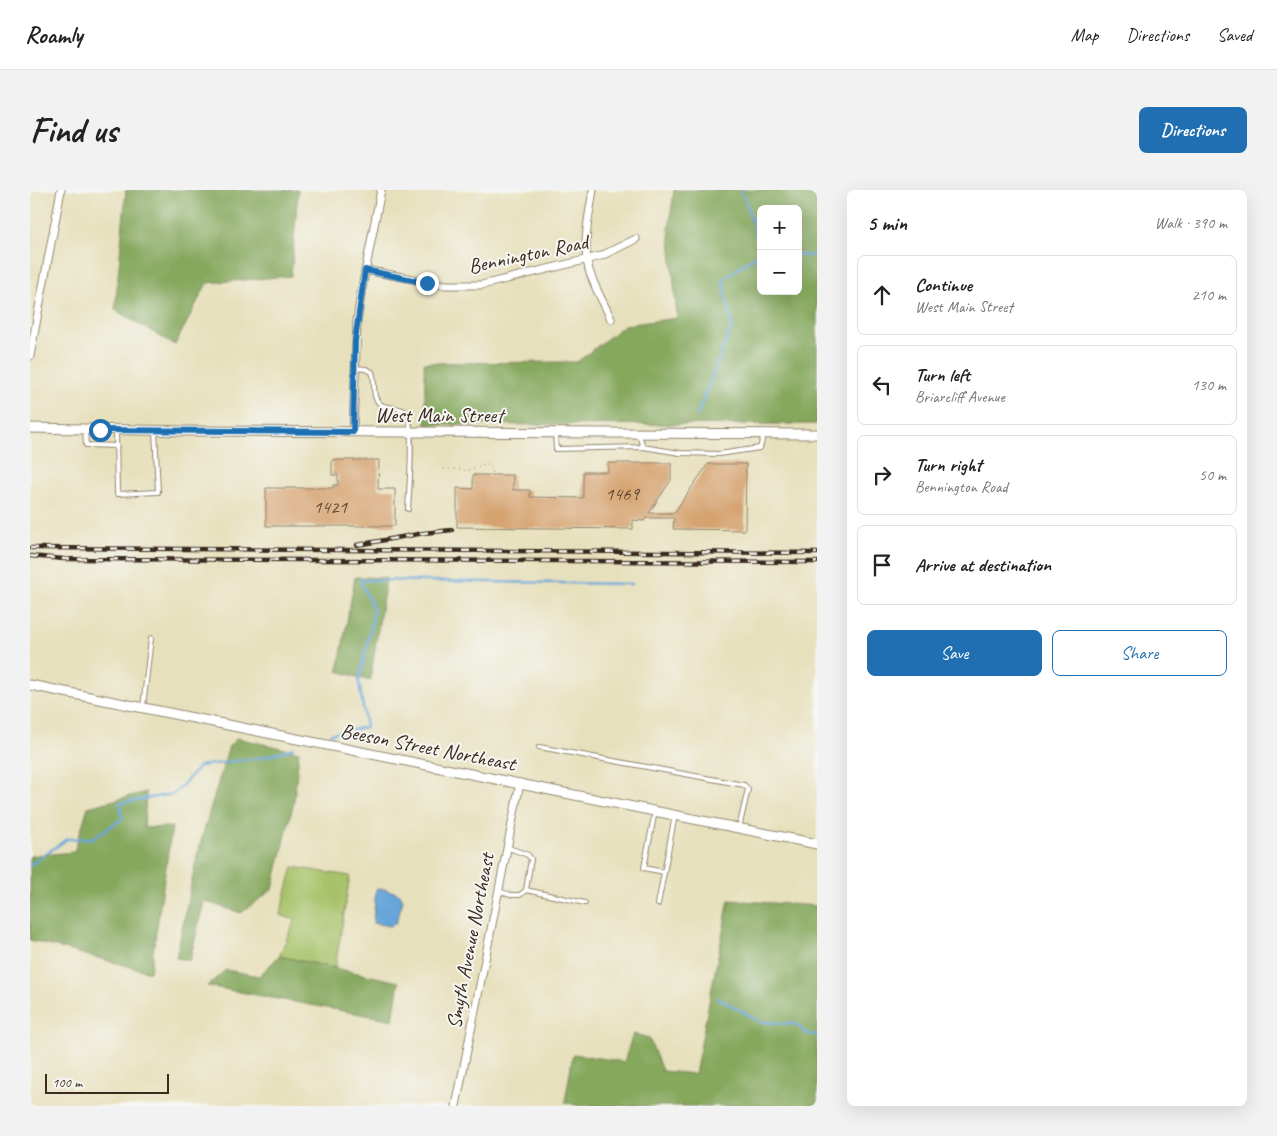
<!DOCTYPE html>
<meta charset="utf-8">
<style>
:root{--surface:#fff;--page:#f2f2f2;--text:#222;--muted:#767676;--line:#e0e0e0;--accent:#1f6fb2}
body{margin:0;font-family:Caveat,sans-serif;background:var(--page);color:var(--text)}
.controls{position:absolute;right:15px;top:15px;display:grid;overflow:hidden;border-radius:8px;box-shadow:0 5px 20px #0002}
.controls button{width:45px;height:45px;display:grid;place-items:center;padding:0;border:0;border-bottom:1px solid var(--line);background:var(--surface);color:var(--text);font:25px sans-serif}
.scale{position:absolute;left:15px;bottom:12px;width:124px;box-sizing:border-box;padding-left:5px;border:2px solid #3b2a1e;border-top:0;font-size:14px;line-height:18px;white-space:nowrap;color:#3b2a1e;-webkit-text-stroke:4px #f6f6f2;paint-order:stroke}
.stop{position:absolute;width:15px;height:15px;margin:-11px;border:4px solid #1f6fb2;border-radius:50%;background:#fff}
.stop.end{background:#1f6fb2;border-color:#fff;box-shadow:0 1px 5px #0008}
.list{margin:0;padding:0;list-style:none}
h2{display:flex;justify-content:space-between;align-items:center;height:65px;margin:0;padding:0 20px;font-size:21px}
h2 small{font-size:16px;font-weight:400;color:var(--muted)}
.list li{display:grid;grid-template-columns:32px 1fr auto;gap:15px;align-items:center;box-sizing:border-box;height:80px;margin:0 10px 10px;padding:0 10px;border:1px solid var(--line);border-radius:8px}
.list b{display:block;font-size:19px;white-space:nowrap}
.list p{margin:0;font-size:16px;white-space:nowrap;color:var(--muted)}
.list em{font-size:16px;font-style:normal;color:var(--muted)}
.actions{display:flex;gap:10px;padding:15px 20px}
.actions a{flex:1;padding:11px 0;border:1px solid var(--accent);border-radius:8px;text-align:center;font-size:18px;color:var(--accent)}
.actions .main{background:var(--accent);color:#fff}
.icon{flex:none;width:28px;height:28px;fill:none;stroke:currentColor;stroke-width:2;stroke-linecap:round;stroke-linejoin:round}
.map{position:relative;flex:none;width:787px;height:916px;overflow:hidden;border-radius:8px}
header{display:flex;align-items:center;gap:30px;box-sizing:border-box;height:70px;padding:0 25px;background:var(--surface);border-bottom:1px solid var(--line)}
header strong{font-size:24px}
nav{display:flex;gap:28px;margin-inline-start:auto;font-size:18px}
.intro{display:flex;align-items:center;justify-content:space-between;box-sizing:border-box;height:120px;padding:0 30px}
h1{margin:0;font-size:35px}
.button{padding:12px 22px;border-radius:8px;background:var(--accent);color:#fff;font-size:18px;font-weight:700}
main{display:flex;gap:30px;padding:0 30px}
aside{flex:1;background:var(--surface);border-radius:8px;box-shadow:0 5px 20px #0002}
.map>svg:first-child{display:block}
.green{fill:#a7c269;stroke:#717644}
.forest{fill:#85a85d;stroke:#60693e;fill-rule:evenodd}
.water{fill:#66a5d9;stroke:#50687c}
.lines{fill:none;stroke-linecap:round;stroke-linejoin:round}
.stream{stroke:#66a5d9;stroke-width:2.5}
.building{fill:#d6a36f}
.service-casing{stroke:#91856d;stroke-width:6}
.minor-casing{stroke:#91856d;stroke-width:9}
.tertiary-casing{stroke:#91856d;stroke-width:11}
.path{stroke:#91856d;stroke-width:1;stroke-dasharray:1 4;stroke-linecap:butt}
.service{stroke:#fff;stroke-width:4}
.minor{stroke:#fff;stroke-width:7}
.tertiary{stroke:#fff;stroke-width:9}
.rail-casing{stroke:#3b2a1e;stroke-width:4.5}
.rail{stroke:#f6f6f2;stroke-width:2.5;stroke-dasharray:8;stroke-linecap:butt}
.route{stroke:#1f6fb2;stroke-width:6}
.labels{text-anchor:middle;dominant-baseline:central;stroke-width:4;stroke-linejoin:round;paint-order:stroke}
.number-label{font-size:19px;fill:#624832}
.street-label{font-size:21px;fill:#3b2a1e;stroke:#f6f6f2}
</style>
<header>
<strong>Roamly</strong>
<nav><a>Map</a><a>Directions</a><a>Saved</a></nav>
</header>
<div class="intro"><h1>Find us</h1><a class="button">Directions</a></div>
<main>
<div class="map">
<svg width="787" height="916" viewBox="0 0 787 916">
<rect width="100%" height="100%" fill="#f6f6f2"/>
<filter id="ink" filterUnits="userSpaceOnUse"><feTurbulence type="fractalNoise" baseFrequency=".02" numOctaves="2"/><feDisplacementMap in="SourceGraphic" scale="10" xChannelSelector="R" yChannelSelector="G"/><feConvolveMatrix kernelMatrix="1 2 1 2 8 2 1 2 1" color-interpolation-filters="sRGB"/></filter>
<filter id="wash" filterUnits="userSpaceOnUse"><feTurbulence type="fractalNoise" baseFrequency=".0096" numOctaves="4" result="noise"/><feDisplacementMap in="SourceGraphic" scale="20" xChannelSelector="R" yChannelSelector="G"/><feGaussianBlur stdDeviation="1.12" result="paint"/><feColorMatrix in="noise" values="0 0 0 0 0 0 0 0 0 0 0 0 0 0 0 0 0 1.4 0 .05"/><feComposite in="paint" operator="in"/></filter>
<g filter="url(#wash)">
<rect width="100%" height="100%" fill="#e7e0bc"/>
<path class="green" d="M263 677 320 686 305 778 249 766 265 730 250 725Z"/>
<path class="forest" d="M96 0H268L261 86 177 93 145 155 85 120Z
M644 0H787V234L396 235 394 173 547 172 595 135 647 128 639 38ZM731 19H768V101H731Z
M325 387 356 388 340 491 308 481Z
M207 548 269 562 264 611 243 699 211 723 174 711 160 770 146 768 168 661 199 556Z
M116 602 114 638 142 637 120 782 0 750V666L44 662 58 617Z
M699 710 787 716V916H549L535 912 543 864 594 872 603 844 619 848 632 881 665 884Z
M249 766 369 792 363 830 177 796 196 780 229 786Z"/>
<path class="water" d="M346 699H355L370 704 373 710 366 733 361 736 343 733Z"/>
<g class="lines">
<path class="stream" d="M768 65 787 66
M667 225 702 136 693 90 731 61 715 9 710 0
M300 544 336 537 329 492 344 421 330 390 602 394
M0 675 37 649 63 648 92 629 90 613 144 604 170 576 235 567 263 558
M688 808 731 832 766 834 777 844 787 845"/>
</g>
<g id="blocks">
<path class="building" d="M302 270H349L348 299H365V336H236V298H303V295H308V285H302Z
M578 273H641V290L619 323H644L678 274H716L715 340 643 339 644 328H616L614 331 603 330V339L427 337V298L443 299V285H483V300H500V307L553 308V282H578Z"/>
</g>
</g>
<g filter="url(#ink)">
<use href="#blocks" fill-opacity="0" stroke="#91856d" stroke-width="1"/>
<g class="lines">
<defs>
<path id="service" d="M325 178 336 179 342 182C347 194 339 210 354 216 360 218 371 217 376 222 385 230 379 303 378 319
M55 240 56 255 87 256
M86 240 87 304 128 302 125 240
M525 243 526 259 613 257
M609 245 613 257 650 263 689 264 730 258 734 244
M113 517 121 448
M509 557 714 595 718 599 709 638
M625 621 614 678 634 682
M496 700 555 713
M468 701 481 705H490L496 700 501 669 498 665 476 657
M628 714 645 625"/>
<path id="minor" d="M563 0C559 26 552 54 559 80 564 97 574 113 581 129
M335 80 415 95H452L571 66 606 49
M0 166 31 0
M323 242 327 131 331 103 351 0
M426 916 490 593"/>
<path id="tertiary" d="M0 238 158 241 787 244
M0 495 787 654"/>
</defs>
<use href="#service" class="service-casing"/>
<use href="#minor" class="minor-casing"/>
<use href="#tertiary" class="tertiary-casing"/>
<path class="path" d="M414 279H430L436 281 456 273 462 278 463 285"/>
<use href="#service" class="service"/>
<use href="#minor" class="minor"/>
<use href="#tertiary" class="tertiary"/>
<defs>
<path id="rail" d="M327 355 394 343 422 340
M0 358 787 363
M0 366 34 369 787 372"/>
</defs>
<use href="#rail" class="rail-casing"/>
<use href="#rail" class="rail"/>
</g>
</g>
<g class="lines" filter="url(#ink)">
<path class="route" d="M70 240 323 242 325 151 335 80 397 93"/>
</g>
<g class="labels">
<g class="number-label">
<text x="592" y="304">1469</text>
<text x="300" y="317">1421</text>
</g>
<g class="street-label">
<text transform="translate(498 64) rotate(-12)">Bennington Road</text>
<text x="409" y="225">West Main Street</text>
<text transform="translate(398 557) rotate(11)">Beeson Street Northeast</text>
<text transform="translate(440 751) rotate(-79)">Smyth Avenue Northeast</text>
</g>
</g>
</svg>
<div class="controls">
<button>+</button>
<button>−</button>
</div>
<div class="scale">100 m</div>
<div class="stop" style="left:70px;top:240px"></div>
<div class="stop end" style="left:397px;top:93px"></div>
</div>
<aside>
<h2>5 min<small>Walk · 390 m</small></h2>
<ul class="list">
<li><svg class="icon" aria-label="ahead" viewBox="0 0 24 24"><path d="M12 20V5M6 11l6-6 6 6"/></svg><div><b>Continue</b><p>West Main Street</p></div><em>210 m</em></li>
<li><svg class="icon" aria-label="left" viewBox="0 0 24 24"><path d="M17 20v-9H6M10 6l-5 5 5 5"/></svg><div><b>Turn left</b><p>Briarcliff Avenue</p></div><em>130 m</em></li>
<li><svg class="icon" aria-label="right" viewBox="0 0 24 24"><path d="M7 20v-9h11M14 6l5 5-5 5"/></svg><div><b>Turn right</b><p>Bennington Road</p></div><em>50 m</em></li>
<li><svg class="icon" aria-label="arrive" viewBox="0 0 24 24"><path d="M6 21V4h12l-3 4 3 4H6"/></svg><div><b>Arrive at destination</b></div></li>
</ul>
<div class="actions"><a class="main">Save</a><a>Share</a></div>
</aside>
</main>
